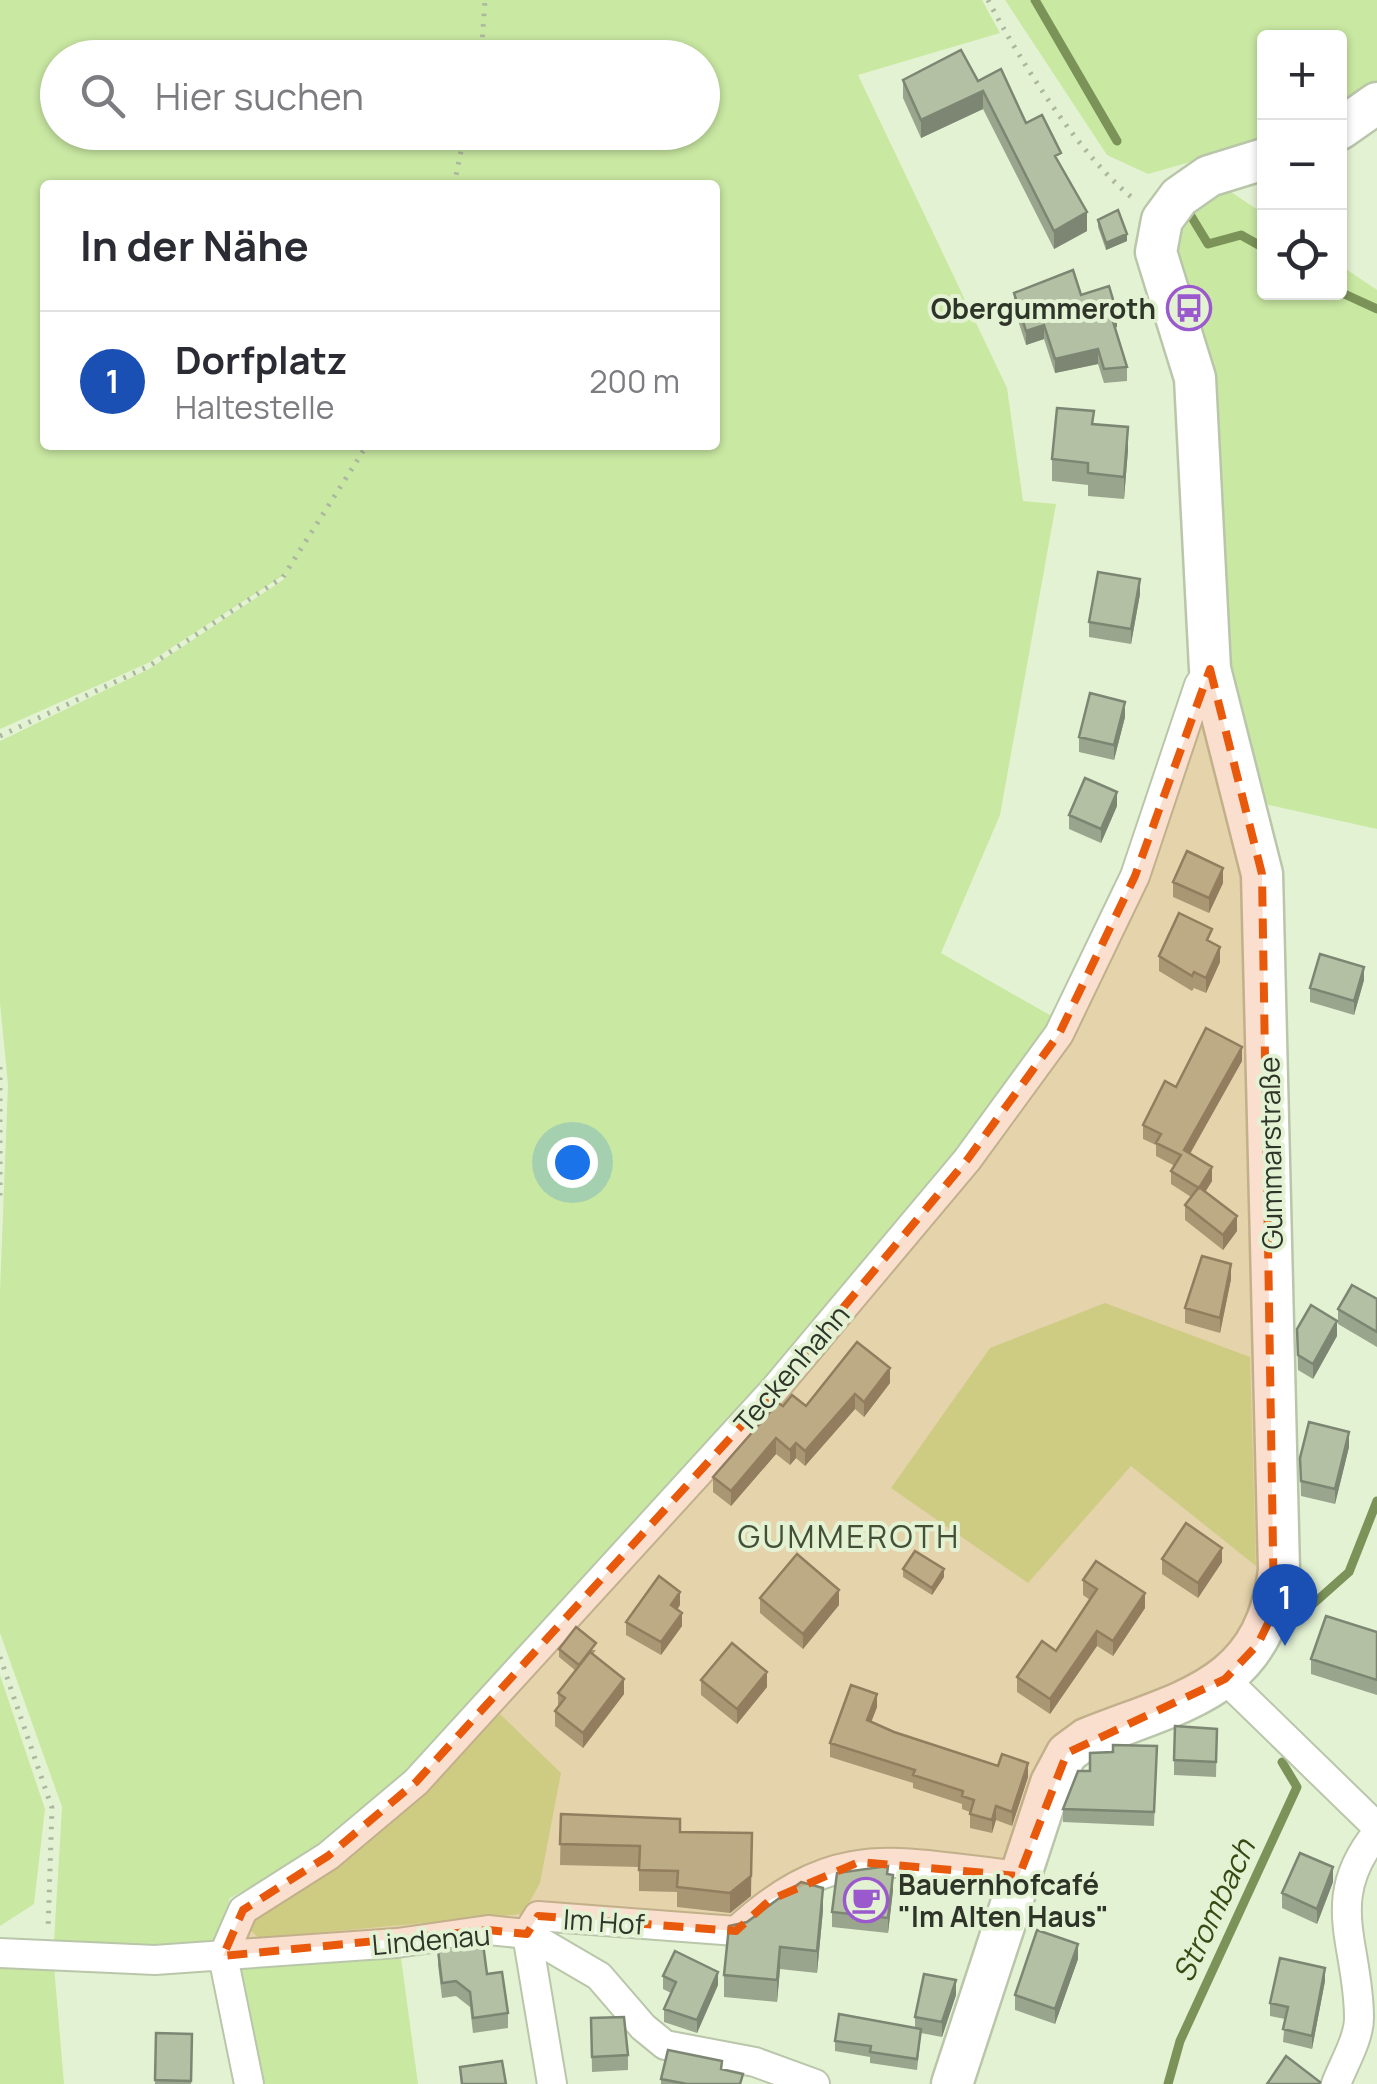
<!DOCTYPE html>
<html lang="de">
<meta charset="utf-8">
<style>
:root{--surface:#fff;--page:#f2f2f3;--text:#2b2b33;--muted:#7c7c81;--line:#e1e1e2;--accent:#9b59ce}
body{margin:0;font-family:Manrope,sans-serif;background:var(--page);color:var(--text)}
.controls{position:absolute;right:30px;top:30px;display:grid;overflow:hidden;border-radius:10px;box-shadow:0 2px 8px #0004}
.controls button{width:90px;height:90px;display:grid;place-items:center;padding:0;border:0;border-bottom:2px solid var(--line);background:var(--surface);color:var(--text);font:50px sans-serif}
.you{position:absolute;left:572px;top:1162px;width:35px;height:35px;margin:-25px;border:8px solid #fff;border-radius:50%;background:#1a73e8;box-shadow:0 0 0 15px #1a73e833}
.badge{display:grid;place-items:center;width:65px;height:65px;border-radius:50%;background:var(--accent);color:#fff;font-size:32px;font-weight:700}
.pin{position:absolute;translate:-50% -82px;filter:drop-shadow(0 2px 5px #0008)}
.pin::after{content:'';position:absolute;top:52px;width:35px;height:30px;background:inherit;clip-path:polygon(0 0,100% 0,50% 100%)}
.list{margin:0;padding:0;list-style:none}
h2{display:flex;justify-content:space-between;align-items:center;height:130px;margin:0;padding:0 40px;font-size:42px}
h2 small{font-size:32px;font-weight:400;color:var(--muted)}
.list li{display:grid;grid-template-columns:65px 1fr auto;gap:30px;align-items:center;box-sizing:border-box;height:140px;padding:0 40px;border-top:2px solid var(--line)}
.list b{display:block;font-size:38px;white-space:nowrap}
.list p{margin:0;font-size:32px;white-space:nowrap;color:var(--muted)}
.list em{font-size:32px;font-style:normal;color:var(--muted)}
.icon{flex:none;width:55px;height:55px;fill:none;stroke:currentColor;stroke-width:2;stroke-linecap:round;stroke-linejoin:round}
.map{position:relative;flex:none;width:1377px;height:2084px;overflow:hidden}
.search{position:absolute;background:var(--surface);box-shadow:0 2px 8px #0004;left:40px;top:40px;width:680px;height:110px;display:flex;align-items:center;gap:25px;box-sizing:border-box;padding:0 35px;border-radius:55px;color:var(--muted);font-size:38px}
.panel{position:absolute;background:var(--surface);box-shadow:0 2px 8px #0004;left:40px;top:180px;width:680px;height:270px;border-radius:10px}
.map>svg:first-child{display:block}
.green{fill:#c9e8a2;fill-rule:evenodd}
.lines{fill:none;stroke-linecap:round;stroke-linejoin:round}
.stream{stroke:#7b9359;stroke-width:9}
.street-casing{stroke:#b9c6aa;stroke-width:32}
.secondary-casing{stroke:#b9c6aa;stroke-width:45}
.path{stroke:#acb79f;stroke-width:5;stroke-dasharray:2.5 8;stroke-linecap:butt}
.street{stroke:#fff;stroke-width:28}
.secondary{stroke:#fff;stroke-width:40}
.wall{fill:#9aa58d}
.shaded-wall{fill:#7d8673}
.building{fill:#b3c0a4;stroke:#7d8673;stroke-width:2.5}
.marked{fill:#e8590c;fill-opacity:0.2;stroke:#e8590c;stroke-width:8;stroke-dasharray:20 12;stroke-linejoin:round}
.labels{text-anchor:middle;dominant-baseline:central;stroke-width:8;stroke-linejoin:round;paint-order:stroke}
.poi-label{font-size:28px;font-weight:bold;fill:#2f3429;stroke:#e4f2d4;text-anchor:end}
.street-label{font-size:28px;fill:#2f3429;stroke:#e4f2d4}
.water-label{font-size:30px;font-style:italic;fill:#364a13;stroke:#e4f2d4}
.quarter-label{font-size:32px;letter-spacing:2.5px;fill:#444f36;stroke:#e4f2d4}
</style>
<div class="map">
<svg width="1377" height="2084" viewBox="0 0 1377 2084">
<rect width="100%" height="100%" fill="#e4f2d4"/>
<path class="green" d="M0 0H982L1000 33 858 75 1007 388 1023 501 1056 504 1000 815 941 953 1055 1018 960 1155 768 1379 411 1776 321 1848 230 1898 213 1946 154 1949 54 1941 62 1807 0 1633V1291L8 1085 0 1003V741L149 669 283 580 287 573 148 663 0 729ZM58 58H702V132H58ZM45 185H715V445H45Z
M1005 0H1377V88L1340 114V38H1264V141L1148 174 1107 155Z
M1222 186 1264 214V292H1340V265L1377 290V829L1260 803 1222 641 1172 255 1183 213Z
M1105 1303 1250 1357 1256 1566 1131 1466 1028 1583 891 1488 990 1348Z
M0 1675 45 1809 34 1904 0 1926Z
M500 1714 561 1773 540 1883 523 1914 259 1938 249 1929 251 1916 424 1791Z
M401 1958 418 2084H260L239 1967Z
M0 1965 54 1966 64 2084H0Z"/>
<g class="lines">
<path class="stream" d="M1035 0 1117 141
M1188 211 1208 244 1241 235 1264 248
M1340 292 1377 309
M1295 1620 1349 1572 1377 1501
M1168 2084 1180 2041 1297 1787 1282 1762"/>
<defs>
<path id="street" d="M1225 1679 1377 1827
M0 1953 155 1960 397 1943 488 1930 527 1934 599 1976 643 2027 665 2045 755 2062 815 2084
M249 2084 223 1956 243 1910 328 1856 416 1782 774 1390 967 1160 1059 1034 1135 876 1199 685 1210 669
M552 2084 527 1934 538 1916 736 1931C836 1839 895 1862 1019 1876
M1336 2084C1343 2065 1359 2039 1359 2018 1359 1944 1322 1900 1377 1833"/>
<path id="secondary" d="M1340 129 1377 103
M952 2084 1051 1783 1067 1753 1086 1739C1183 1700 1264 1690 1279 1571L1262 874 1210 669 1195 378 1156 252 1162 220 1179 197 1209 176 1264 159"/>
</defs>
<use href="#street" class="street-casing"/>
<use href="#secondary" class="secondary-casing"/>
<path class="path" d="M988 0C1020 61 1081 158 1135 200
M481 58 485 0
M454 185 465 132
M0 736 149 666 283 577 367 445
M0 1067V1199
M0 1657 52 1808 48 1930"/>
<use href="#street" class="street"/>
<use href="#secondary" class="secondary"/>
</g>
<path class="wall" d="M903 80 978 81 1026 123 1061 166 1087 231 1054 249 983 109 921 138 903 98Z
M1098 220 1127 241 1106 250 1098 227Z
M1014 293 1081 295 1117 327 1115 328 1127 367V381L1104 383 1098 364 1055 373 1044 339 1026 345 1014 308Z
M1094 424 1128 450 1124 499 1088 496V485L1052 481V459Z
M1140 594 1131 644 1089 637V622Z
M1125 717 1114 760 1079 752V737Z
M1117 806 1101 843 1069 829V815Z
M1173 882 1223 883 1209 913 1173 897Z
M1212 943 1220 962 1206 993 1194 988 1192 991 1159 971V956Z
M1364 980 1354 1015 1310 1002V988Z
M1242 1061 1190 1154 1212 1181 1205 1192 1237 1231 1223 1250 1185 1220V1205L1191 1197 1171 1184V1171L1175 1166 1156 1156V1145L1143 1139V1125L1176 1087Z
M1231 1279 1220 1333 1185 1323V1308Z
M1377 1299V1347L1338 1324V1309Z
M1297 1329 1337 1336 1313 1379 1298 1370Z
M890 1383 864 1417 855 1409 805 1466 796 1458 790 1465 776 1454 731 1506 713 1492V1477L783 1406H806Z
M1349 1447 1335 1504 1301 1496 1300 1458Z
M1162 1559 1222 1562 1198 1598 1162 1574Z
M903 1569 944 1577 932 1595 903 1577Z
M1083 1580 1145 1608 1113 1656 1097 1646 1050 1714 1017 1692V1677L1056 1651 1090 1600 1083 1595Z
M760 1598 839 1605 803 1649 760 1613Z
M680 1605 677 1610 682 1626 661 1655 626 1635V1622Z
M1377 1632V1695L1311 1674V1659Z
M559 1649 596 1650 593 1654 624 1694 583 1748 555 1726V1711L558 1707V1693L576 1671 559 1657Z
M701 1680 767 1687 737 1724 701 1695Z
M877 1707 871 1722 894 1732 1028 1777 1012 1826 996 1820 992 1833 970 1828V1812L962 1809V1804L913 1788V1783L830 1757V1743Z
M1217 1729 1216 1777 1174 1775V1760Z
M1157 1746 1154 1826 1063 1822V1809L1090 1771 1113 1752Z
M561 1814 680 1832 751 1896 730 1913 677 1907V1892L639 1891V1867L560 1865Z
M888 1874 893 1890 888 1933 832 1927V1912Z
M1333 1882 1317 1924 1282 1908V1893Z
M823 1910 817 1973 780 1969 777 2002 724 1997V1975L747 1922Z
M438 1950 487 1974 508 2013V2028L473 2033 470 2007 456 1996 442 1998 438 1965Z
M1078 1959 1055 2024 1015 2010V1995Z
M663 1976 718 1985 697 2033 664 2022V2009L671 1993 663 1989Z
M1325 1981 1312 2049 1283 2042 1285 2019 1270 2016V2003Z
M956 1995 942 2037 921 2033 917 2070 870 2063V2057L835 2051V2041L915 2028V2017Z
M591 2018 628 2055V2070L592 2072Z
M156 2033 192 2034 191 2084H155Z
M661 2079 743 2084H661Z"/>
<path class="shaded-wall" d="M983 91V109L921 138V120Z
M1087 212V231L1054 249V231Z
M1127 234V241L1106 250V243Z
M1117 313V327L1111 329V315Z
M1044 325V339L1026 345V331Z
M1098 349V364L1055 373V359Z
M1128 427V450L1124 499V477Z
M1140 579V594L1131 644V629Z
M1125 702V717L1114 760V745Z
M1117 792V806L1101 843V829Z
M1223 868V883L1209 913V898Z
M1220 947V962L1206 993V978Z
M1364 967V980L1354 1015V1001Z
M1242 1047V1061L1184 1164V1150Z
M1212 1167V1181L1199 1202V1188Z
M1237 1216V1231L1223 1250V1235Z
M1231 1264V1279L1220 1333V1318Z
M1337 1321V1336L1313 1379V1364Z
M890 1368V1383L864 1417V1402Z
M855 1394V1409L805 1466V1451Z
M1349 1432V1447L1335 1504V1489Z
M776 1438V1454L731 1506V1491Z
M796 1443V1458L790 1465V1450Z
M1222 1548V1562L1198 1598V1583Z
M944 1569V1577L932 1595V1588Z
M839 1590V1605L803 1649V1634Z
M680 1592V1605L671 1618V1605Z
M1145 1593V1608L1113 1656V1641Z
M682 1613V1626L661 1655V1642Z
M1097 1631V1646L1050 1714V1699Z
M767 1672V1687L737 1724V1709Z
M624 1679V1694L583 1748V1733Z
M877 1694V1707L867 1733V1720Z
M1028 1763V1777L1012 1826V1812Z
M996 1806V1820L992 1833V1820Z
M752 1833 751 1896 730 1913V1893Z
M1333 1867V1882L1317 1924V1909Z
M893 1875V1890L888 1933V1918Z
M823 1888V1910L817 1973V1951Z
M1078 1944V1959L1055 2024V2009Z
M780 1947V1969L777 2002V1980Z
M1325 1968V1981L1312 2049V2036Z
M718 1972V1985L697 2033V2020Z
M956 1980V1995L942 2037V2022Z"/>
<path class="building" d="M961 50 978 81 1001 69 1026 123 1042 115 1061 153 1055 156 1087 212 1054 231 983 91 921 120 903 80Z
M1118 210 1127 234 1106 243 1098 220Z
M1073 270 1081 295 1109 286 1117 313 1111 315 1127 367 1104 369 1098 349 1055 359 1044 325 1026 331 1014 293Z
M1057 408 1094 411 1092 424 1128 427 1124 477 1088 473V463L1052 459Z
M1098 572 1140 579 1131 629 1089 622Z
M1090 693 1125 702 1114 745 1079 737Z
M1085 778 1117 792 1101 829 1069 815Z
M1187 851 1223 868 1209 898 1173 882Z
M1179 913 1212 929 1207 940 1220 947 1206 978 1194 972 1192 976 1159 956Z
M1320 954 1364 967 1354 1001 1310 988Z
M1206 1028 1242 1047 1184 1150 1212 1167 1199 1188 1171 1171 1181 1155 1156 1143 1161 1134 1143 1125 1165 1081 1176 1087Z
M1199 1187 1237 1216 1223 1235 1185 1205Z
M1202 1256 1231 1264 1220 1318 1185 1308Z
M1352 1285 1377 1299V1332L1338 1309Z
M1311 1305 1337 1321 1313 1364 1298 1355 1297 1329Z
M857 1342 890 1368 864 1402 855 1394 805 1451 796 1443 790 1450 776 1438 731 1491 713 1477 778 1403 783 1406 792 1395 806 1406Z
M1309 1422 1349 1432 1335 1489 1301 1481 1300 1458Z
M1186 1523 1222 1548 1198 1583 1162 1559Z
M915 1551 944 1569 932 1588 903 1569Z
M797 1554 839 1590 803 1634 760 1598Z
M1096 1561 1145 1593 1113 1641 1097 1631 1050 1699 1017 1677 1042 1641 1056 1651 1097 1589 1083 1580Z
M659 1576 680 1592 671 1605 682 1613 661 1642 626 1622Z
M1326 1616 1377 1632V1680L1311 1659Z
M576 1627 596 1643 579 1665 559 1649Z
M732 1643 767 1672 737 1709 701 1680Z
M590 1652 624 1679 583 1733 555 1711 565 1698 558 1693Z
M851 1685 877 1694 867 1720 894 1732 998 1766 1002 1754 1028 1763 1012 1812 996 1806 992 1820 970 1814 974 1800 962 1796 963 1791 913 1775 915 1770 830 1743Z
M1175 1726 1217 1729 1216 1762 1174 1760Z
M1113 1745 1157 1746 1154 1812 1063 1809 1078 1771H1090V1753L1113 1752Z
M561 1814 680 1819V1832L752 1833 751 1876 730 1893 677 1887 678 1871 639 1870 640 1846 560 1844Z
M1300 1853 1333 1867 1317 1909 1282 1893Z
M888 1866 887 1874 893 1875 888 1918 832 1912 837 1873Z
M801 1882 823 1888 817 1951 780 1947 777 1980 724 1975 729 1926 747 1922Z
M1037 1930 1078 1944 1055 2009 1015 1995Z
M483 1944 487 1974 502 1972 508 2013 473 2018 470 1992 456 1981 442 1983 438 1950Z
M675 1951 718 1972 697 2020 664 2009 676 1982 663 1976Z
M1280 1958 1325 1968 1312 2036 1283 2029 1288 2007 1270 2003Z
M924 1974 956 1980 942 2022 915 2017Z
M839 2014 921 2029 917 2059 870 2052 871 2046 835 2041Z
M624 2017 628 2055 592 2057 591 2018Z
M156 2033 192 2034 191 2081 155 2080Z
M668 2050 722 2061 721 2069 743 2074 740 2084H687L661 2079Z
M1286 2056 1320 2082 1319 2084H1267Z
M502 2061 506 2084H462L460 2067Z"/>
<path class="marked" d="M1210 669 1262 874 1274 1611 1258 1644 1225 1679 1067 1753 1019 1876 859 1862 770 1900 736 1931 538 1916 527 1934 488 1930 223 1956 243 1910 328 1856 416 1782 774 1390 967 1160 1059 1034 1135 876Z"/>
<defs>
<symbol id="bus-ring" viewBox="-11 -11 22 22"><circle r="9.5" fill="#e4f2d4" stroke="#9b59ce" stroke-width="1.5"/><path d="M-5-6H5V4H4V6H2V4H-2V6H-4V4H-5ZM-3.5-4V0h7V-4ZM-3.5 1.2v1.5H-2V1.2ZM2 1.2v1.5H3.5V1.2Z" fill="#9b59ce"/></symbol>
<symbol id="cafe-ring" viewBox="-11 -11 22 22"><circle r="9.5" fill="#e4f2d4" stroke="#9b59ce" stroke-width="1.5"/><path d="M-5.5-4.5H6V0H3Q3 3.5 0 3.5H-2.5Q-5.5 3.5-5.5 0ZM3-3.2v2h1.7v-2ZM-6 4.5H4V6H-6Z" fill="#9b59ce"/></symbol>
</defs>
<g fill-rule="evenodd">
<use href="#bus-ring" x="1164" y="283" width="50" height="50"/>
<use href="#cafe-ring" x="841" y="1875" width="50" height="50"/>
</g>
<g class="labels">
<g class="poi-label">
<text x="1156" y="308">Obergummeroth</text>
<text x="898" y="1884" text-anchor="start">Bauernhofcafé<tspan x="898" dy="32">"Im Alten Haus"</tspan></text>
</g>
<g class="street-label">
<text transform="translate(1270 1153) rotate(-91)">Gummarstraße</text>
<text transform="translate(791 1368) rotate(-49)">Teckenhahn</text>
<text transform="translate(604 1921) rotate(4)">Im Hof</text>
<text transform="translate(431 1939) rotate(-5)">Lindenau</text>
</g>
<g class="water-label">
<text transform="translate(1213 1910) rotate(-65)">Strombach</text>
</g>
<g class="quarter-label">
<text x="849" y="1536">GUMMEROTH</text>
</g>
</g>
</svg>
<div class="controls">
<button>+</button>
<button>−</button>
<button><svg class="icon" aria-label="locate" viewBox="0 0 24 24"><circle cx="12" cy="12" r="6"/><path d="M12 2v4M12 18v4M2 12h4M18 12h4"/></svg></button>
</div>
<div class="you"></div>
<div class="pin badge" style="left:1285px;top:1646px;background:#1a4fb4">1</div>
<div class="search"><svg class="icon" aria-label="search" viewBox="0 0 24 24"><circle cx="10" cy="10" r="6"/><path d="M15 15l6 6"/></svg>Hier suchen</div>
<section class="panel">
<h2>In der Nähe<small></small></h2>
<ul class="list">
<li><span class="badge" style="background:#1a4fb4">1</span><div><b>Dorfplatz</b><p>Haltestelle</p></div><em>200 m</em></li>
</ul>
</section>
</div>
